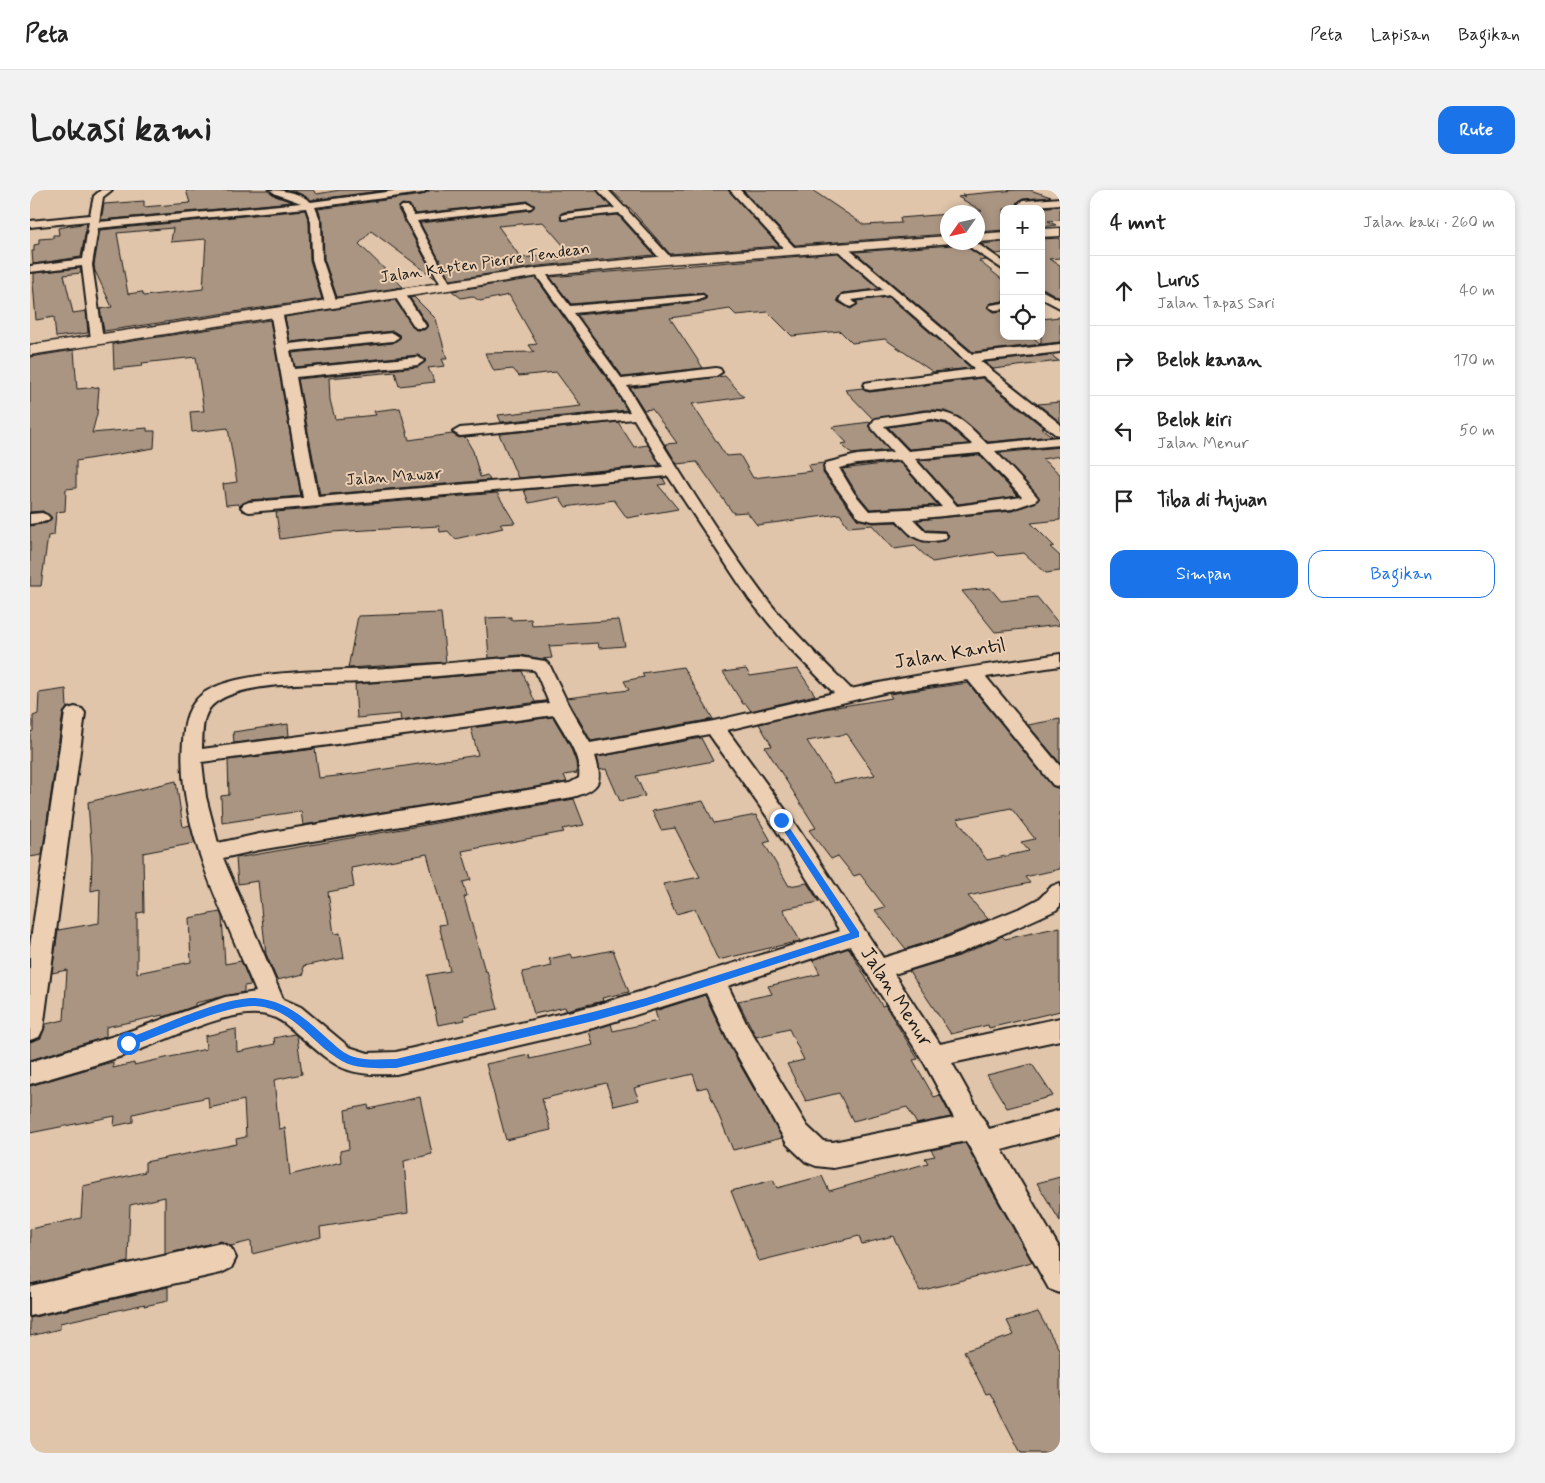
<!DOCTYPE html>
<html lang="id">
<meta charset="utf-8">
<style>
:root{--surface:#fff;--page:#f2f2f2;--text:#222;--muted:#767676;--line:#e0e0e0;--accent:#1a73e8}
body{margin:0;font-family:Mynerve,sans-serif;background:var(--page);color:var(--text)}
.controls{position:absolute;right:15px;top:15px;display:grid;overflow:hidden;border-radius:10px;box-shadow:0 2px 8px #0003}
.controls button{width:45px;height:45px;display:grid;place-items:center;padding:0;border:0;border-bottom:1px solid var(--line);background:var(--surface);color:var(--text);font:25px sans-serif}
.compass{position:absolute;left:910px;top:15px;width:45px;height:45px;border-radius:50%;background:var(--surface);box-shadow:0 2px 8px #0003;rotate:236deg}
.stop{position:absolute;width:15px;height:15px;margin:-11px;border:4px solid #1a73e8;border-radius:50%;background:#fff}
.stop.end{background:#1a73e8;border-color:#fff;box-shadow:0 1px 5px #0008}
.list{margin:0;padding:0;list-style:none}
h2{display:flex;justify-content:space-between;align-items:center;height:65px;margin:0;padding:0 20px;font-size:21px}
h2 small{font-size:16px;font-weight:400;color:var(--muted)}
.list li{display:grid;grid-template-columns:32px 1fr auto;gap:15px;align-items:center;box-sizing:border-box;height:70px;padding:0 20px;border-top:1px solid var(--line)}
.list b{display:block;font-size:19px;white-space:nowrap}
.list p{margin:0;font-size:16px;white-space:nowrap;color:var(--muted)}
.list em{font-size:16px;font-style:normal;color:var(--muted)}
.actions{display:flex;gap:10px;padding:15px 20px}
.actions a{flex:1;padding:11px 0;border:1px solid var(--accent);border-radius:15px;text-align:center;font-size:18px;color:var(--accent)}
.actions .main{background:var(--accent);color:#fff}
.icon{flex:none;width:28px;height:28px;fill:none;stroke:currentColor;stroke-width:2;stroke-linecap:round;stroke-linejoin:round}
.map{position:relative;flex:none;width:1030px;height:1263px;overflow:hidden;border-radius:15px}
header{display:flex;align-items:center;gap:30px;box-sizing:border-box;height:70px;padding:0 25px;background:var(--surface);border-bottom:1px solid var(--line)}
header strong{font-size:24px}
nav{display:flex;gap:28px;margin-inline-start:auto;font-size:18px}
.intro{display:flex;align-items:center;justify-content:space-between;box-sizing:border-box;height:120px;padding:0 30px}
h1{margin:0;font-size:35px}
.button{padding:12px 22px;border-radius:15px;background:var(--accent);color:#fff;font-size:18px;font-weight:700}
main{display:flex;gap:30px;padding:0 30px}
aside{flex:1;background:var(--surface);border-radius:15px;box-shadow:0 2px 8px #0003}
.map>svg:first-child{display:block}
.building{fill:#aa9582;stroke:#1c1c1c;fill-rule:evenodd}
.lines{fill:none;stroke-linecap:round;stroke-linejoin:round}
.minor-casing{stroke:#1c1c1c;stroke-width:4}
.major-casing{stroke:#1c1c1c;stroke-width:3}
.minor{fill:#edd0b3;fill-rule:evenodd}
.major{fill:#edd0b3;fill-rule:evenodd}
.route{fill:#1a73e8}
.labels{text-anchor:middle;dominant-baseline:central;stroke-width:4;stroke-linejoin:round;paint-order:stroke}
.far-street-label{font-size:16px;fill:#1c1c1c;stroke:#edd0b3}
.street-label{font-size:20px;fill:#1c1c1c;stroke:#edd0b3}
</style>
<header>
<strong>Peta</strong>
<nav><a>Peta</a><a>Lapisan</a><a>Bagikan</a></nav>
</header>
<div class="intro"><h1>Lokasi kami</h1><a class="button">Rute</a></div>
<main>
<div class="map">
<svg width="1030" height="1263" viewBox="0 0 1030 1263">
<rect width="100%" height="100%" fill="#e0c5aa"/>
<filter id="ink" filterUnits="userSpaceOnUse"><feTurbulence type="fractalNoise" baseFrequency=".02" numOctaves="2"/><feDisplacementMap in="SourceGraphic" scale="10" xChannelSelector="R" yChannelSelector="G"/><feConvolveMatrix kernelMatrix="1 2 1 2 8 2 1 2 1" color-interpolation-filters="sRGB"/></filter>
<g filter="url(#ink)">
<path class="building" d="M156 0H238L245 6 262 12 71 30 74 14 114 11V17L160 13Z
M258 0H283L287 4 310 0H357L281 10Z
M401 0H566L581 17 534 22 530 24 531 30 588 25 624 65 509 76 420 90 390 33 501 20 505 16 498 11 385 24 380 15 372 14 368 19 406 89 341 41 329 54 373 97 307 107 294 69 293 32 288 19 392 5ZM513 32 540 63 491 68 468 36Z
M581 0H698L749 56 640 64 599 17Z
M713 0H782L834 35 871 33 870 28 918 24V44L765 55Z
M986 0H1000L1021 7 993 9 986 13 993 19H974V40L948 42V22H937L952 21 928 7 935 6 932 5Z
M1030 16V30L1018 31 1026 35 1012 37 1011 19H995Z
M275 20 279 32 280 70 292 109 74 141 70 119 82 117 65 81 64 75 70 40ZM143 38 141 52 176 49 173 99 114 106 112 102 98 104 87 43Z
M57 33 51 67 3 74 2 61H4V55L9 54V49L23 48V45H29L28 38Z
M1030 48V68L1019 69 1030 75V108L1011 97V49Z
M925 52H930L956 70 949 71 974 91V111L961 113 957 117 964 122 974 121V146H1001L1011 154V129L1030 127V152L943 162 825 62 923 55Z
M974 52V63L965 64 951 54Z
M808 63 849 99 812 103 807 109 808 112 821 119 828 114 826 111 859 107 941 178 903 182 855 149 822 153 810 141 762 146 738 122 706 125 700 119 640 128 673 178 593 187 547 125 669 112 676 109V106L673 103 541 114 520 87Z
M50 78 51 83 34 85 43 123 56 121 58 143 26 147 24 127 6 130 3 93 4 92V83Z
M506 88 581 194 597 220 471 232 468 225 551 216 526 182 489 186 483 179 464 181 455 163 504 162 499 155 507 154 479 105 450 111 442 106 431 108 422 101Z
M384 107 406 129 417 169H412L415 176 398 178 405 192 369 196 365 182 299 188 300 210 305 229 346 225 344 221 370 218 379 250 422 244 429 248 435 247 443 261 450 287 457 285 460 290 290 305 268 189 388 177 396 170 388 165 265 177 262 163 363 153 371 146 363 141 260 152 255 127 365 110 383 137 386 140H394L398 135 380 108Z
M240 130 271 306 219 310 210 316 208 314 196 315 193 294 207 292 198 238 162 242 160 222 174 221 166 167 112 173 113 176 84 179 83 154Z
M44 160 47 199 69 197 67 224 62 243 117 238V241H125L124 258 46 271V298L36 299 35 321 26 322 24 345 18 346 11 396H0V336L17 333 22 328 13 321 0 322V167Z
M1021 165 1029 171 963 179 955 172Z
M695 186 714 207 662 214 696 266 710 265 723 288 782 281 778 275 794 273 793 283 827 329 843 333 866 332 881 347 893 352 915 351 919 345 915 341 897 340 887 330 982 321 1006 312 1009 307 969 263 1030 257V266L1012 269 1030 284V330L1001 333 1024 356 1020 357 1030 366V381L1016 383 994 363 968 366 964 362 902 372 885 356 864 359 842 335 818 337 810 324 727 335 717 322 703 323 667 272 647 274 635 254 647 253 622 219 614 220 600 198Z
M952 188 1014 238H1011L1022 246 958 252 930 228 915 221 905 220H894L843 229 815 200 833 198 835 201 840 202Z
M1030 212V232L1008 214Z
M902 231 916 234 939 254 879 259 858 237Z
M588 232 604 257 618 255 630 275 488 288 469 244Z
M840 232 839 237 859 260 822 264 811 254 817 253 802 237Z
M949 265 988 306 928 314 889 271Z
M869 272 908 315 840 319 826 302 812 279Z
M633 288 636 294 628 295 648 319 597 328 584 310 536 317 529 307 499 313 494 300Z
M467 303 485 333 470 334 473 338 425 349 418 341 410 342 409 336 301 342 250 349 246 322Z
M960 398 971 411 1007 407 1030 435 965 442 932 401Z
M411 423 416 472 318 478 328 426Z
M481 427V430L501 429 502 436 589 430 595 456 569 458 568 453 519 456 522 468 512 469 490 465 459 468 456 428Z
M653 477 683 529 561 551 537 508 599 500 594 491 614 487 612 483Z
M716 479 720 486 768 479 785 505 721 521 716 514H713L693 482Z
M492 481 505 512 516 511 371 531 370 524 327 528 325 494Z
M938 493 1022 596 1030 599V679L995 687 1000 693 938 706 958 729 913 747 876 759 845 720 855 717 830 684 824 686 808 666 801 669 779 640 786 638 735 557 742 556 729 534 794 519 862 508 859 504ZM817 544 845 585 804 593 777 551ZM981 618 1005 649 991 652 999 661 957 670 927 629Z
M36 499 37 518 33 523 12 665 0 667V542L3 541V526L8 524 9 503Z
M523 527 540 556 546 572 547 583 534 585 537 592 273 635 271 621 192 633 191 606 199 605 198 570 285 559 289 588 316 585 448 565 441 538Z
M1030 529V573L998 535Z
M258 534 259 546 204 553 203 542Z
M671 548 683 571 606 586 615 606 590 611 576 579 570 580 567 567Z
M146 591 153 637 160 635 165 653 113 663 114 722 107 723V783L161 772 159 728 190 722 192 727 195 774 211 771 221 795 214 796V802L165 813V816L133 827V825L76 837V847L0 870V852L11 848 16 834 34 830 37 780 22 783 28 740 69 733 70 699 61 701 62 667 58 612Z
M544 609 554 635 532 639 534 642 432 661 441 690 433 692 437 706 434 707 455 781H457L468 819 434 826 435 830 408 835 397 785 420 781 409 735 416 734 397 664 321 678 324 697 298 702 304 744 310 743 314 768 273 776 274 784 247 790 236 764 228 691 208 694 206 668Z
M673 611 684 633 726 625 741 651 734 653 759 696 777 693 789 712 753 719 770 751 688 770 665 719 646 724 633 694 670 687 645 638 631 640 622 621Z
M1030 737V821L959 838 958 835 921 844 879 781 929 766 972 746 975 749Z
M819 758 852 816 855 815 888 869 883 870 904 907 910 905 921 927 887 934 877 917 823 931 809 903 776 911 757 874 774 870 759 839 726 847 708 811 742 804 738 796 790 784 783 770Z
M583 760 599 802 572 808 573 811 536 820 535 817 504 824 492 782 522 776 519 769 541 764 543 768Z
M675 805 697 852 752 948 703 960 677 897 668 899 663 884 604 898 609 910 584 916 576 893 512 909 521 940 476 950 456 874 499 865 500 869 563 855 559 841 581 834 583 841 628 831 625 821Z
M206 839 207 862 245 854 244 848 264 844 267 846 272 884 244 890 249 939 255 938 260 985 311 972 310 961 319 959 315 920 338 915 339 919 390 907 402 964 374 971 378 1023 290 1037 291 1047 222 1064 221 1051 201 1056 191 1051 135 1064V1007L100 1015 98 1072 0 1094V1039L51 1028 53 996 115 982V972L207 954 206 949 216 947 214 910 179 918 178 907 103 924V932L84 936 85 926 0 943V896L75 874 83 872V878L104 873V875L176 859 175 846Z
M1002 874 1023 906 977 918 957 885Z
M935 953 1002 1072 890 1101 863 1046 832 1054 829 1046 729 1071 701 1001 743 990 747 998 792 986 799 1001 898 973 895 968 905 966 901 960Z
M1030 987V1031L1007 993Z
M138 1097V1111L114 1116 115 1114 30 1133V1139L0 1146V1128Z
M1008 1122 1030 1161V1263H991L960 1203 956 1204 934 1161 984 1145 977 1131Z"/>
<g class="lines">
<defs>
<path id="minor" d="M71 0H82L73 7 69 32 271 13 246 4 240 0C254 0 270 3 281 12L371 0H397L392 3 285 17 291 32 292 69 307 113 301 116 295 113 282 69 281 32 276 18 68 38 62 75 73 149 67 153 61 149 52 76 0 82V76L53 69 59 31 0 37V31L60 25 64 6Z
M568 0H578L594 17 597 18 598 21 641 68 642 70 641 72H633L589 23 532 29V25L535 24 585 18Z
M700 0H710L766 59 767 61 766 63H758Z
M1030 8V14L993 17 988 14 993 11Z
M498 13 503 16 501 18 387 31 421 95 416 98 411 95 370 18 372 16H378L384 26Z
M932 52H945L974 72V80Z
M810 54 814 55 942 164 1030 154V162L950 171 1030 234V245L1025 244 953 186 840 200 835 199 834 196 835 193 840 192 945 179 860 105 822 110 826 114 820 117 809 110 812 105 853 100 806 59 805 57 806 55Z
M509 79 513 80 540 116 673 105 675 107 669 110 544 123 592 189 686 178 690 179 692 182 686 186 597 196C639 265 682 336 731 402 758 437 790 468 821 499 891 483 960 475 1030 464V476L956 487 1030 576V597L1023 595 938 490 858 502 697 540 759 625 853 768 914 749 993 717 1010 708 1022 696 1030 693V716L1026 720 928 764 864 784 910 854 1030 828V850L922 873 959 939 1030 920V944L972 960 1030 1059V1103L1019 1099 936 951 803 978 786 976 776 972 757 954 699 851 676 803 563 838 366 884C316 886 308 879 271 847 261 839 252 829 240 826 204 814 135 852 98 864 66 875 33 884 0 894V872L97 842 195 807 226 802C194 723 146 637 153 551 154 536 156 521 167 509 195 478 302 482 343 479 392 476 441 471 490 467L515 471 520 476 540 518 560 553 684 531 804 503 755 453 719 409 638 286 219 322 214 320 211 317 214 314 219 312 273 308 240 121 246 118 252 121 259 154 363 143 369 147 363 151 260 161 264 179 388 167 394 171 388 175 266 187 288 307 633 277 604 229 430 246 423 242 430 238 600 222 583 193 504 82ZM490 479 504 480 506 482 519 513 172 559C173 543 171 523 185 513 215 490 293 494 331 492 384 489 437 483 490 479ZM524 525C534 543 552 566 549 588L540 593 229 644 188 653 176 607 172 572ZM679 544 743 635 810 741 563 816 366 862 338 863 319 857 271 817 253 809 193 668 229 660 543 607C570 599 573 592 565 566ZM820 756 895 874 924 928 803 952 793 951 777 936 717 835 698 796Z
M368 99 374 102 396 136 394 138H386L384 136 362 102Z
M1011 100 1030 110V118L1011 108Z
M974 113V119L965 120 959 117 961 115Z
M894 222C926 220 936 233 957 254L1030 247V255L965 261 1002 301 1008 308 1005 311 982 319 883 329 896 342 915 343 917 346 915 349C891 355 882 348 867 330L843 331 829 328 795 282 794 276 796 273 827 265 863 262 840 236 845 229ZM902 229 917 232 943 255 878 261 854 236ZM950 263 992 307 927 316 885 269ZM870 270 912 317 839 321 824 303 809 278 827 274Z
M12 323 17 325 20 328 17 331 0 334V324Z
M45 517 52 519 55 523 13 839 9 847 0 850V756L35 523 38 519Z
M191 1053 201 1058 206 1068 201 1078 191 1083 0 1126V1096Z"/>
<path id="major" d="M1030 38V46L1011 47V39Z
M974 42V50L948 52V44Z
M918 46V52L923 53 637 74 509 86 0 165V155L509 78 637 66Z"/>
</defs>
<use href="#minor" class="minor-casing"/>
<use href="#major" class="major-casing"/>
<use href="#minor" class="minor"/>
<use href="#major" class="major"/>
</g>
</g>
<path class="route" d="M751 627 753 628 829 742V747L616 816 563 831 366 878C346 878 324 880 307 868 278 849 262 818 225 816 193 815 130 846 98 857L93 853 94 850C126 838 193 807 225 808 256 810 277 830 299 850 307 857 314 864 324 867 338 871 352 869 366 869L563 822 616 808 820 743 748 632 747 630Z"/>
<g class="labels">
<g class="far-street-label">
<text transform="translate(455 73) rotate(-8)">Jalan Kapten Pierre Tendean</text>
<text transform="translate(364 287) rotate(-4)">Jalan Mawar</text>
</g>
<g class="street-label">
<text transform="translate(920 464) rotate(-9)">Jalan Kantil</text>
<text transform="translate(866 807) rotate(57)">Jalan Menur</text>
</g>
</g>
</svg>
<div class="controls">
<button>+</button>
<button>−</button>
<button><svg class="icon" aria-label="locate" viewBox="0 0 24 24"><circle cx="12" cy="12" r="6"/><path d="M12 2v4M12 18v4M2 12h4M18 12h4"/></svg></button>
</div>
<svg class="compass" viewBox="-18 -18 36 36"><path d="M0-13l5 13h-10z" fill="#e53935"/><path d="M0 13l5-13h-10z" fill="#767676"/></svg>
<div class="stop" style="left:98px;top:853px"></div>
<div class="stop end" style="left:751px;top:630px"></div>
</div>
<aside>
<h2>4 mnt<small>Jalan kaki · 260 m</small></h2>
<ul class="list">
<li><svg class="icon" aria-label="ahead" viewBox="0 0 24 24"><path d="M12 20V5M6 11l6-6 6 6"/></svg><div><b>Lurus</b><p>Jalan Tapas Sari</p></div><em>40 m</em></li>
<li><svg class="icon" aria-label="right" viewBox="0 0 24 24"><path d="M7 20v-9h11M14 6l5 5-5 5"/></svg><div><b>Belok kanan</b></div><em>170 m</em></li>
<li><svg class="icon" aria-label="left" viewBox="0 0 24 24"><path d="M17 20v-9H6M10 6l-5 5 5 5"/></svg><div><b>Belok kiri</b><p>Jalan Menur</p></div><em>50 m</em></li>
<li><svg class="icon" aria-label="arrive" viewBox="0 0 24 24"><path d="M6 21V4h12l-3 4 3 4H6"/></svg><div><b>Tiba di tujuan</b></div></li>
</ul>
<div class="actions"><a class="main">Simpan</a><a>Bagikan</a></div>
</aside>
</main>
